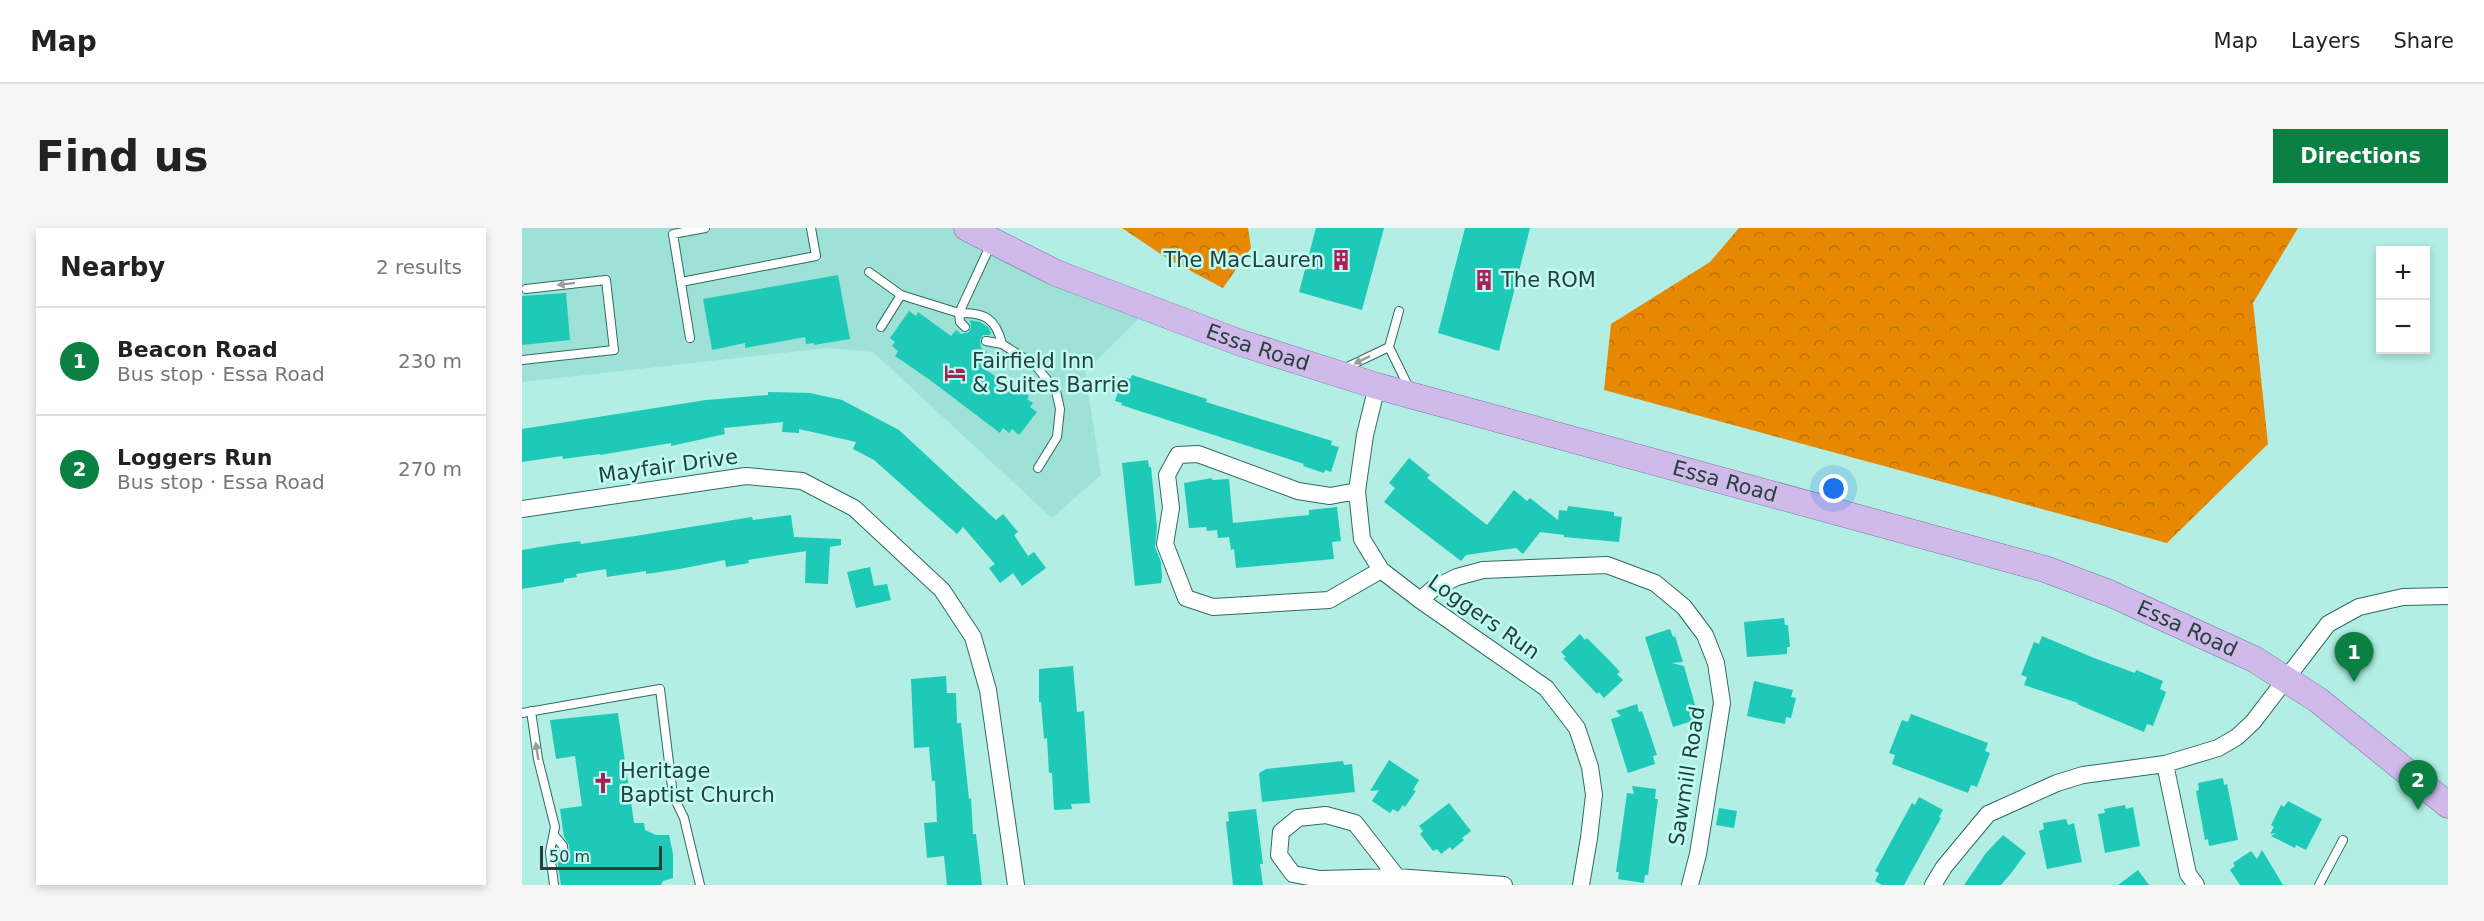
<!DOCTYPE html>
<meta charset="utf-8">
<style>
:root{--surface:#fff;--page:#f6f6f6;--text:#222;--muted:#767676;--line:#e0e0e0;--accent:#0b8043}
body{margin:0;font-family:"DejaVu Sans",sans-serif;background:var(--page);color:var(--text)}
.controls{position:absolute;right:18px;top:18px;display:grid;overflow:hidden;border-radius:0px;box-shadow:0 3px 9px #0003}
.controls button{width:54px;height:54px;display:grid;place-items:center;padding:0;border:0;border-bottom:2px solid var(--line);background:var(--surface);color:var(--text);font:30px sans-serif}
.scale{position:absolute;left:18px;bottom:15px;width:122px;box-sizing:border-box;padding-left:6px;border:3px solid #28403d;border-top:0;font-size:16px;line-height:21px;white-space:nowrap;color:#28403d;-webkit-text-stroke:4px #bffcf2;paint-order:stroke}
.you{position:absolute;left:1312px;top:261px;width:21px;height:21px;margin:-15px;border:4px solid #fff;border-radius:50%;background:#1a73e8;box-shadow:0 0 0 9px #1a73e833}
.badge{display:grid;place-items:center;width:39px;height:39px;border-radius:50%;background:var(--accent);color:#fff;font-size:20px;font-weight:700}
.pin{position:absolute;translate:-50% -50px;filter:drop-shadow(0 2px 3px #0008)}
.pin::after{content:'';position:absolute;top:32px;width:21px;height:18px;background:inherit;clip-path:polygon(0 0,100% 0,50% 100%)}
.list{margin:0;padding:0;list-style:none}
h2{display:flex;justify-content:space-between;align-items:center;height:78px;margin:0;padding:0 24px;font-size:26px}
h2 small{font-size:20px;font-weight:400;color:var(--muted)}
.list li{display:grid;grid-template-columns:39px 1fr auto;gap:18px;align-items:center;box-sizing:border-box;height:108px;padding:0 24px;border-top:2px solid var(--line)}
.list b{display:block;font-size:22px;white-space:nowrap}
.list p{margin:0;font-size:20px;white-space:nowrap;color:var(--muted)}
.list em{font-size:20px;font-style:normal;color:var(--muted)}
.map{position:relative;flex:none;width:1926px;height:657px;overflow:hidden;border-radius:0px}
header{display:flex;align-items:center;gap:36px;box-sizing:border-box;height:84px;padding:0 30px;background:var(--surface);border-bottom:2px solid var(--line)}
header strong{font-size:28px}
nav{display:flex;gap:33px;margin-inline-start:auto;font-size:21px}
.intro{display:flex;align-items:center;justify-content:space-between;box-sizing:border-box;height:144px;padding:0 36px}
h1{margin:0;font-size:42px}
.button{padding:15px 27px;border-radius:0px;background:var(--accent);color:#fff;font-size:21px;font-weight:700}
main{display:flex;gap:36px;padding:0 36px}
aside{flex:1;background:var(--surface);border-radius:0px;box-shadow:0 3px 9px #0003}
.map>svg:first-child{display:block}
.built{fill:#9de1d7}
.forest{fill:url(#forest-crowns)}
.building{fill:#1ec9b8}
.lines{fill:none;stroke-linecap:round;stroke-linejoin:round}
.lane-casing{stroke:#306a62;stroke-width:10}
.street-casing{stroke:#306a62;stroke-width:18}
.primary-casing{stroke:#8071a4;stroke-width:27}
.lane{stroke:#fff;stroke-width:8}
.street{stroke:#fff;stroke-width:16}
.primary{stroke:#cfbaea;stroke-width:26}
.oneway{fill:#94a09e}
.labels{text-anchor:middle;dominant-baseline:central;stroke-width:5;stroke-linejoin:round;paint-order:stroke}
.poi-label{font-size:21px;fill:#28403d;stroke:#bffcf2;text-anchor:start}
.street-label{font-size:21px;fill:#28403d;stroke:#bffcf2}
</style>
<header>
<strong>Map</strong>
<nav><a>Map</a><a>Layers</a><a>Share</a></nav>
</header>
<div class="intro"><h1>Find us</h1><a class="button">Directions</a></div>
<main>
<aside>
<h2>Nearby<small>2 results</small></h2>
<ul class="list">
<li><span class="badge">1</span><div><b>Beacon Road</b><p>Bus stop · Essa Road</p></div><em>230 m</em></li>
<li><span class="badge">2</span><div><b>Loggers Run</b><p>Bus stop · Essa Road</p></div><em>270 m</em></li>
</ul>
</aside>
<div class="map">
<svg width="1926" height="657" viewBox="0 0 1926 657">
<defs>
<pattern id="forest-crowns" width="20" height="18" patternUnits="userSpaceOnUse" patternTransform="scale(1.5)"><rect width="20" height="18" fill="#e78900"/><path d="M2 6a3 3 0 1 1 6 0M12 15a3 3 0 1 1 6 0" fill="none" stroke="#bb7104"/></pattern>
</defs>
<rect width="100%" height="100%" fill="#b2eee4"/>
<path class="built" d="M0 0H445L628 80 563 144 579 247 530 290 351 124 305 120 0 154Z"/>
<path class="forest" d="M600 0H726L729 20 701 60 646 31Z
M1217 0H1776L1731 75 1746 216 1645 315 1082 162 1089 96 1188 34Z"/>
<path class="building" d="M794 0H862L840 82 777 64Z
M943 0H1008L977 123 916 105Z
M316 47 328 111 292 117V115L284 116 283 109 223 120V115L190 122 181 71Z
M44 65 48 112 0 117V68Z
M387 83 394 88 396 84 429 108 434 102 439 106 447 104 449 100 448 92 458 94 466 99 469 105 468 107H461L458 112 459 120 465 124 460 132 467 138 464 142 489 159 491 156 507 168 505 171 511 175 508 179 515 184 497 207 490 201 487 205 481 200 478 205 408 152 373 128 376 123 370 118 373 114 368 110Z
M610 147 685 171 684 174 810 213 809 217 817 219 809 244 803 242 802 245 781 238 782 236 599 177 600 175 593 173 601 149 608 151Z
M246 164 288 165 320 172 377 202 474 292 481 286 496 304 492 307 506 328 512 324 524 340 500 358 491 345 478 355 467 340 473 336 441 299 435 306 352 232 331 221 334 214 277 201V205L260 204 261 194 202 200 203 206 149 218V215L78 227V226L41 231 40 228 0 234V201L184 172 246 167Z
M887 230 908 247 905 250 965 297 992 262 1005 273 1008 270 1036 292 1037 282 1045 283 1046 278 1092 284V288L1100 289 1097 314 1042 309V307L1018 304 1001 326 994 320 944 327 939 333 862 274 873 260 867 255Z
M626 232 627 239H629L635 299 633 319 639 334 640 349 639 355 613 358 600 235Z
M690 250V252L707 251 711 295 787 287V282L815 279 819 313 810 314 812 331 714 340 712 321 709 322 707 309 696 310 695 302 685 303 684 299 667 300 662 255Z
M269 287 272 309 319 311V317L308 319 306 356 283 355 284 323 226 332 227 335 204 339 203 332 158 341 124 346V343L85 349 84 341 54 346 55 349 42 351V354L0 361V322L36 316 58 313 59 316 113 308 230 289 231 292Z
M348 339 352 358 365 356 369 372 334 380 325 344Z
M1262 390 1263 397H1266L1268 419H1265V426L1225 429 1222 394Z
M1148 401 1151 409 1153 408 1161 434 1150 435 1162 438 1177 491 1151 499 1123 409Z
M1058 406 1063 412 1065 410 1087 432 1098 444 1095 446 1101 452 1082 470 1077 464 1075 466 1041 430 1044 429 1039 424Z
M1520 408 1572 430 1613 445 1614 442 1641 453 1638 461 1644 464 1631 498 1625 496 1622 504 1555 476 1556 475 1502 457 1505 449 1499 447 1512 414 1517 416Z
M551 438 555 484 562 483 568 575 549 576 550 581 532 582 530 545H527L525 510 522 511 519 474H517V441Z
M424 448 425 465H434L435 495H439L447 571 449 570 451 606H454L460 657H425L422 628 405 630 402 595 415 594 413 553H410L407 519 392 520 389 451Z
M1232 453 1271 462 1269 469 1274 470 1269 490 1264 489 1263 496 1225 488Z
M1115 476 1117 484 1120 483 1130 512 1135 527 1131 528 1133 536 1106 545 1089 491 1099 488 1094 483Z
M96 485 112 595H122L123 602 134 607H147L151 626V650L141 653 139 657H39L35 631 43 635 48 628 47 617 42 609 38 581 60 578 53 528 34 531 28 492Z
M1389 486 1466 515 1463 523 1468 525 1455 559 1449 557 1446 565 1370 536 1373 527 1367 525 1380 492 1386 494Z
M867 532 897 552 891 562 894 563 883 579 881 577 876 584 871 581 868 585 850 573 857 562 848 563Z
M821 533 822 537 830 536 833 564 740 574 737 545 744 541Z
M1701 550 1702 557 1705 556 1716 612 1687 618 1686 611 1683 612 1674 563 1677 562 1676 555Z
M1110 558 1134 561 1133 571H1136L1126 647H1123L1122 655 1096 651 1097 644H1094L1105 565 1112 566Z
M1397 569 1421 582 1417 589 1419 590 1382 657H1360L1353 653 1357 645 1353 643 1390 575 1393 577Z
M1766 573 1800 591 1784 622 1774 617 1773 620 1749 608 1754 605 1748 606 1752 599 1749 597 1759 577 1762 579Z
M927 575 949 603 940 610 942 612 930 622 928 619 919 626 915 621 911 623 898 606 901 603 897 598Z
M1603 577 1604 581 1611 579 1618 618 1583 625 1576 586 1583 585 1582 581Z
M1197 580 1215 583 1212 600 1194 597Z
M734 581 741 636H738L741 657H711L704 594 707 593 706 584Z
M1544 591 1546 597 1552 595 1560 634 1525 641 1517 603 1522 601 1521 595Z
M1481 607 1504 625 1490 644 1479 657H1442L1464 625Z
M1740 622 1761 657H1718L1708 642 1713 638 1711 635 1729 623 1735 631Z
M1616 642 1627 657H1596Z"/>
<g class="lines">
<defs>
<path id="lane" d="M347 44 379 67 437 85 469 16
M159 54 294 28 289 0
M877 83 867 119 887 160
M359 99 379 67
M443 99 438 94 437 85C463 84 474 91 480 116L514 138 534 163 538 181 535 209 516 240
M168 110 151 6 183 0
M464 113 480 116
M0 132 92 122 84 52 4 61
M821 141 867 119
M9 483 16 531 33 599 28 624 32 657
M0 485 138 461 151 567 162 590 178 657
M32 607 41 618 42 629
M1797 657 1821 612"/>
<path id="street" d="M855 158 843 207 835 263 840 311 859 342 898 372 1024 460 1055 500 1068 539 1072 567 1067 610 1059 657
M835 263 808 268 776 263 676 226 656 227 645 247 649 280 643 316 664 370 691 379 807 372 859 342
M0 281 224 248 280 253 332 280 420 362 451 409 466 462 494 657
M898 372 912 360 935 349 961 342 1085 337 1133 355 1162 379 1183 407 1194 435 1200 475 1176 626 1168 657
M1643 536 1666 646 1674 657
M875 649 833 595 804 587 776 590 759 604 757 627 771 646 798 651 875 649 982 657
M1411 657 1422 639 1466 586 1535 555 1561 547 1643 536 1696 520 1715 509 1731 494 1806 396 1837 379 1881 369 1926 368"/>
<g id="primary">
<path id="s1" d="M445 0 534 45 716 114 855 158 1523 341 1587 365 1732 431 1796 472 1926 577"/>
</g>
</defs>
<use href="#lane" class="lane-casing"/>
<use href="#street" class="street-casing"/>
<use href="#primary" class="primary-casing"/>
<use href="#lane" class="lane"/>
<use href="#street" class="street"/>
<use href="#primary" class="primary"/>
</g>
<defs><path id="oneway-solid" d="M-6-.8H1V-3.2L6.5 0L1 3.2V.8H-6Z" transform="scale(1.5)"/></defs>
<g class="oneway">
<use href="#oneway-solid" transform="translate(44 56) rotate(174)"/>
<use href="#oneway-solid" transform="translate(840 132) rotate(154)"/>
<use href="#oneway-solid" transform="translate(15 523) rotate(-99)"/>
</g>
<defs>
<symbol id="building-bare" viewBox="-9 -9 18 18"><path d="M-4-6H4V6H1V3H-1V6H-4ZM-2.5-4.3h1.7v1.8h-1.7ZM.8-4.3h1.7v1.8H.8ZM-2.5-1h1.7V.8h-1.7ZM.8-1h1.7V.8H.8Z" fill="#ad1e57" stroke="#bffcf2" stroke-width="2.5" paint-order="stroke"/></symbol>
<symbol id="hotel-bare" viewBox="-9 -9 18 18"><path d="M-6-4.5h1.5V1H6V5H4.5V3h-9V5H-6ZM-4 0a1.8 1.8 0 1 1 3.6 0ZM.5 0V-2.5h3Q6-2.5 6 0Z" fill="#ad1e57" stroke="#bffcf2" stroke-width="2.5" paint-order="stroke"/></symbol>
<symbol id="church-bare" viewBox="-9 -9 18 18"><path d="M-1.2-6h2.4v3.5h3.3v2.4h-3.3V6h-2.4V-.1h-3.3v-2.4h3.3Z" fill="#ad1e57" stroke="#bffcf2" stroke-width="2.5" paint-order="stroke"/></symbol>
</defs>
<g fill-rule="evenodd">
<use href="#building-bare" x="804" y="17" width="30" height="30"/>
<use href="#building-bare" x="947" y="37" width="30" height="30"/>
<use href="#hotel-bare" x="418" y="130" width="30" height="30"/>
<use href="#church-bare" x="66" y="540" width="30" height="30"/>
</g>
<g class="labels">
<g class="poi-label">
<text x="802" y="32" text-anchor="end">The MacLauren</text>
<text x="979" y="52">The ROM</text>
<text x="450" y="133">Fairfield Inn<tspan x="450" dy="24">&amp; Suites Barrie</tspan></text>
<text x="98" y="543">Heritage<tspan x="98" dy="24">Baptist Church</tspan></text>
</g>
<g class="street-label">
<text stroke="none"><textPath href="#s1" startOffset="315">Essa Road</textPath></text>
<text transform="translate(146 238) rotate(-8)">Mayfair Drive</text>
<text stroke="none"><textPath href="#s1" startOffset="801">Essa Road</textPath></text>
<text transform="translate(962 389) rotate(35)">Loggers Run</text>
<text stroke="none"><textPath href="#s1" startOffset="1287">Essa Road</textPath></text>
<text transform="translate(1165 548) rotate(-81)">Sawmill Road</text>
</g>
</g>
</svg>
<div class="controls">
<button>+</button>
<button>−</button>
</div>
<div class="scale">50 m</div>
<div class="you"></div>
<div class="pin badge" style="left:1832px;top:454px">1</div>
<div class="pin badge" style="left:1896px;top:582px">2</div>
</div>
</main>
